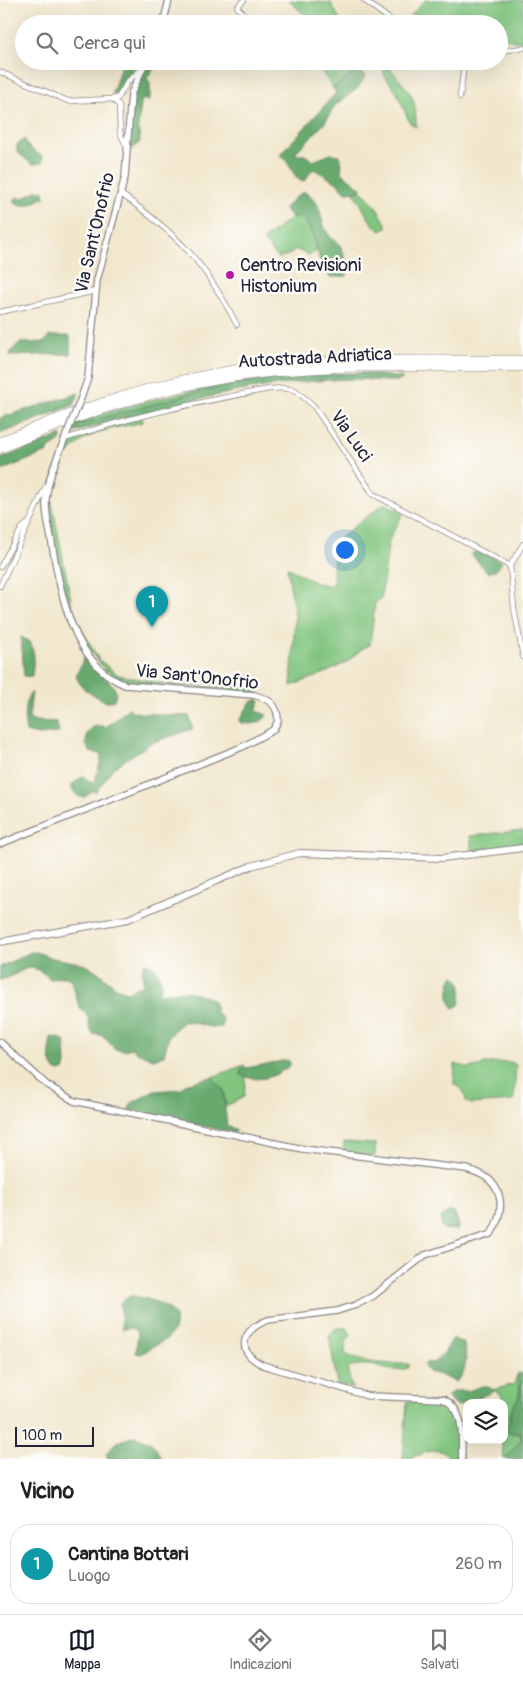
<!DOCTYPE html>
<html lang="it">
<style>
:root{--surface:#fff;--page:#f6f6f6;--text:#202124;--muted:#757577;--line:#e0e0e0;--accent:#111827}
body{margin:0;font-family:Pangolin,sans-serif;background:var(--page);color:var(--text)}
.controls{position:absolute;right:15px;bottom:15px;display:grid;overflow:hidden;border-radius:10px;box-shadow:0 5px 20px #0002}
.controls button{width:45px;height:45px;display:grid;place-items:center;padding:0;border:0;border-bottom:1px solid var(--line);background:var(--surface);color:var(--text);font:25px sans-serif}
.scale{position:absolute;left:15px;bottom:12px;width:79px;box-sizing:border-box;padding-left:5px;border:2px solid #22223b;border-top:0;font-size:14px;line-height:18px;white-space:nowrap;color:#22223b;-webkit-text-stroke:4px #fdfcf7;paint-order:stroke}
.you{position:absolute;left:344px;top:549px;width:18px;height:18px;margin:-12px;border:4px solid #fff;border-radius:50%;background:#1a73e8;box-shadow:0 0 0 8px #1a73e833}
.badge{display:grid;place-items:center;width:32px;height:32px;border-radius:50%;background:var(--accent);color:#fff;font-size:16px;font-weight:700}
.pin{position:absolute;translate:-50% -41px;filter:drop-shadow(0 1px 2px #0008)}
.pin::after{content:'';position:absolute;top:26px;width:18px;height:15px;background:inherit;clip-path:polygon(0 0,100% 0,50% 100%)}
.list{margin:0;padding:0;list-style:none}
h2{display:flex;justify-content:space-between;align-items:center;height:65px;margin:0;padding:0 20px;font-size:21px}
h2 small{font-size:16px;font-weight:400;color:var(--muted)}
.list li{display:grid;grid-template-columns:32px 1fr auto;gap:15px;align-items:center;box-sizing:border-box;height:80px;margin:0 10px 10px;padding:0 10px;border:1px solid var(--line);border-radius:20px}
.list b{display:block;font-size:19px;white-space:nowrap}
.list p{margin:0;font-size:16px;white-space:nowrap;color:var(--muted)}
.list em{font-size:16px;font-style:normal;color:var(--muted)}
.icon{flex:none;width:28px;height:28px;fill:none;stroke:currentColor;stroke-width:2;stroke-linecap:round;stroke-linejoin:round}
.map{position:relative;flex:none;width:523px;height:1459px;overflow:hidden}
.search{position:absolute;background:var(--surface);box-shadow:0 5px 20px #0002;left:15px;right:15px;top:15px;height:55px;display:flex;align-items:center;gap:12px;box-sizing:border-box;padding:0 18px;border-radius:28px;color:var(--muted);font-size:19px}
.sheet{height:155px;background:var(--surface)}
nav{display:flex;justify-content:space-around;align-items:center;box-sizing:border-box;height:70px;border-top:1px solid var(--line);background:var(--surface);font-size:14px;color:var(--muted)}
nav a{display:grid;justify-items:center;gap:2px}
nav .on{color:var(--accent)}
.map>svg:first-child{display:block}
.green{fill:#81c57f;stroke:#52745d}
.forest{fill:#68aa6e;stroke:#456654}
.lines{fill:none;stroke-linecap:round;stroke-linejoin:round}
.minor-casing{stroke:#8a8484;stroke-width:6}
.tertiary-casing{stroke:#8a8484;stroke-width:8}
.secondary-casing{stroke:#8a8484;stroke-width:8}
.motorway-casing{stroke:#8a8484;stroke-width:9}
.minor{stroke:#fff;stroke-width:4.5}
.tertiary{stroke:#fff;stroke-width:5.5}
.secondary{stroke:#fff;stroke-width:6}
.motorway{stroke:#fff;stroke-width:8}
.tertiary-bridge-casing{stroke:#8a8484;stroke-width:8;stroke-linecap:butt}
.tertiary-bridge{stroke:#fff;stroke-width:5.5}
.poi-dot{fill:#b5179e;stroke:#fdfcf7;stroke-width:2}
.labels{text-anchor:middle;dominant-baseline:central;stroke-width:5;stroke-linejoin:round;paint-order:stroke}
.street-label{font-size:18px;fill:#22223b;stroke:#fdfcf7}
.poi-label{font-size:18px;fill:#22223b;stroke:#fdfcf7;text-anchor:start}
</style>
<div class="map">
<svg width="523" height="1459" viewBox="0 0 523 1459">
<rect width="100%" height="100%" fill="#fdfcf7"/>
<filter id="ink" filterUnits="userSpaceOnUse"><feTurbulence type="fractalNoise" baseFrequency=".02" numOctaves="2"/><feDisplacementMap in="SourceGraphic" scale="10" xChannelSelector="R" yChannelSelector="G"/><feConvolveMatrix kernelMatrix="1 2 1 2 8 2 1 2 1" color-interpolation-filters="sRGB"/></filter>
<filter id="wash" filterUnits="userSpaceOnUse"><feTurbulence type="fractalNoise" baseFrequency=".0096" numOctaves="4" result="noise"/><feDisplacementMap in="SourceGraphic" scale="20" xChannelSelector="R" yChannelSelector="G"/><feGaussianBlur stdDeviation="1.12" result="paint"/><feColorMatrix in="noise" values="0 0 0 0 0 0 0 0 0 0 0 0 0 0 0 0 0 1.4 0 .05"/><feComposite in="paint" operator="in"/></filter>
<g filter="url(#wash)">
<rect width="100%" height="100%" fill="#f1e7cd"/>
<path class="green" d="M289 0 331 3 342 24H307L309 19Z
M425 0H523V42L513 41 499 35V24L404 23Z
M321 61H349L355 72 333 88 317 65Z
M383 61H393L391 69C410 95 416 91 416 127L410 123 396 91 384 75Z
M360 191C368 194 387 221 387 228L381 231C368 224 363 205 354 192Z
M292 217H303L312 234 316 252 308 255 295 249 291 254 278 258 263 240Z
M365 373 254 381 194 393 80 424 77 425 76 432H71L74 424 86 419C182 389 263 373 365 373Z
M142 417 143 422C108 430 86 430 63 460L61 457 70 442 77 436Z
M59 470 51 498 74 616 99 660 118 675 160 683 207 687 246 686 260 692 137 683 116 678 105 670 83 641 67 610 47 502 55 472Z
M385 503 403 513 389 540 381 598 375 604 370 645C358 649 355 657 345 663 328 673 309 679 291 686L295 616 287 567 316 583 333 586 334 546 337 540Z
M523 830V843L472 851 470 836Z
M511 1062 516 1065 514 1101 471 1104 466 1101 463 1090 454 1084 455 1064 469 1068 489 1063Z
M244 1065 246 1067 242 1069 240 1074 246 1077 244 1097 226 1106 223 1089 212 1077Z
M344 1142 376 1144 375 1156 343 1152Z
M336 1328H346L352 1335 346 1341 345 1353C355 1364 394 1364 409 1364L408 1368C383 1376 375 1358 348 1368L350 1382 353 1388 337 1384 329 1335Z
M516 1378 520 1382 519 1396 512 1408 507 1432 520 1434 522 1438 506 1459H504L501 1440H504C504 1424 506 1409 501 1394L492 1390 514 1384Z
M407 1401C463 1402 455 1410 459 1459H450C440 1440 417 1459 403 1459Z"/>
<path class="forest" d="M130 61H139L118 93 112 94 121 66Z
M148 61H167L153 70 147 78 150 84V98L148 101 142 99 138 124 140 142 130 151 133 91Z
M361 71 366 76 357 89 335 105 324 124 296 152V155H305L313 161 331 154 339 155 342 163 341 172 361 188 360 191 346 192 336 182 314 169 310 172 306 180 301 181C292 176 290 161 280 155L336 93 333 88 355 72Z
M25 139 27 146 43 157 42 163 32 164 17 152V144Z
M38 190 44 192 45 197C33 203 25 210 13 201L17 197 23 198Z
M304 192C324 200 318 221 329 235 331 238 335 240 338 243 345 251 348 266 347 276L330 277 321 264 312 234 303 217H292L284 209 297 196Z
M49 336H70V354L10 356 11 351 19 343 45 342Z
M365 373 403 378 399 381C384 382 369 379 353 379 259 381 166 405 76 432L77 425 80 424 194 393 254 381Z
M79 393 74 405 0 434V418Z
M62 435 60 441 48 449V452L0 471V459Z
M479 550 502 562 496 570 488 573 471 554Z
M21 637 31 643 34 655 32 677 24 676Z
M86 654C91 661 95 668 101 674 109 683 120 686 114 700L106 702C91 692 84 694 76 676Z
M32 692 29 717 32 721 57 722 59 733 38 735 26 732C24 721 22 700 32 692Z
M257 699 260 701 256 711 267 715C262 724 251 725 241 723L239 721 250 703Z
M129 708 132 711 139 713 189 716 193 729 151 743 113 768 96 792 92 791 85 797H79L72 790V785L83 776 94 784 101 760V754L90 752 86 744 87 734C92 726 97 724 106 727 114 722 121 714 129 708Z
M31 952C40 952 45 956 53 958 67 961 83 962 95 970 107 978 113 988 127 992L143 984V963C155 963 158 973 162 983L158 994 187 991 210 998 215 1002 216 1013 222 1018V1027C206 1030 193 1019 182 1022L169 1037 164 1055 153 1059 135 1051 133 1048 124 1050 114 1049C109 1040 104 1034 93 1034 88 1028 90 1022 87 1016 84 1011 80 1009 78 1003 71 983 76 972 50 979 26 957 25 974 0 980V967Z
M455 976C463 982 462 996 459 1005L454 1008C446 1002 449 987 452 978Z
M51 1037 60 1038 65 1042 66 1065 64 1071H56C48 1062 49 1049 51 1037Z
M287 1060 290 1062V1065C276 1077 257 1084 240 1074L242 1069Z
M212 1077 223 1089 227 1126 237 1130 235 1133 128 1110 132 1103 154 1091 181 1089 185 1084Z
M449 1211 455 1213 459 1226 457 1230 444 1229 441 1226V1217Z
M130 1296C143 1296 168 1304 175 1316 179 1339 157 1343 141 1354L136 1353 138 1331 132 1328 122 1329 120 1303Z
M452 1339 463 1342C468 1355 467 1373 456 1382L440 1375 428 1372 424 1365 428 1362 433 1363 445 1352Z
M518 1373 523 1374V1459H506L522 1438 520 1433 507 1432 512 1408 519 1396 520 1382 516 1378Z
M482 1386H488L494 1391C480 1399 472 1396 458 1406L447 1397 453 1391H468Z
M135 1436C154 1443 152 1442 162 1459H108L106 1454 116 1442Z"/>
</g>
<g filter="url(#ink)">
<g class="lines">
<defs>
<path id="minor" d="M364 0 396 24
M233 24 243 13 237 7 244 0
M499 51 523 48
M0 72 68 101 112 99
M460 97 464 65 470 61
M127 147 120 133 119 105 112 99 118 98 128 81 141 70
M121 194C178 235 204 261 237 325
M0 312 96 291
M65 439C131 416 200 402 269 389L284 388 295 390 313 405 373 494 510 566 514 608 523 657
M510 566 523 544
M0 567 22 528 27 524
M0 586 46 486"/>
<path id="tertiary" d="M163 24 169 0
M81 398 88 378 97 280 125 177 131 94 146 61
M0 844 242 747 273 730 278 721C278 704 269 699 254 695L125 685C73 664 60 593 52 544 50 530 45 514 46 499 48 476 59 454 67 433
M0 1042 47 1085 74 1101 303 1149 466 1169C501 1177 509 1204 491 1234L425 1255 373 1296 356 1305 337 1311 268 1320C242 1330 234 1351 263 1365L368 1396 443 1399C466 1409 461 1437 462 1459"/>
<path id="secondary" d="M0 942 128 919 251 866 300 853 442 858 523 848"/>
<path id="motorway" d="M0 441C75 410 151 383 231 370 327 356 426 360 523 360
M0 449C69 420 139 394 213 381 315 362 420 368 523 367"/>
</defs>
<use href="#minor" class="minor-casing"/>
<use href="#tertiary" class="tertiary-casing"/>
<use href="#secondary" class="secondary-casing"/>
<use href="#motorway" class="motorway-casing"/>
<use href="#minor" class="minor"/>
<use href="#tertiary" class="tertiary"/>
<use href="#secondary" class="secondary"/>
<use href="#motorway" class="motorway"/>
<defs>
<path id="tertiary-bridge" d="M67 433 81 398"/>
</defs>
<use href="#tertiary-bridge" class="tertiary-bridge-casing"/>
<use href="#tertiary-bridge" class="tertiary-bridge"/>
</g>
</g>
<circle class="poi-dot" cx="230" cy="275" r="5"/>
<g class="labels">
<g class="street-label">
<text transform="translate(95 233) rotate(-77)">Via Sant'Onofrio</text>
<text transform="translate(315 358) rotate(-3)">Autostrada Adriatica</text>
<text transform="translate(351 436) rotate(55)">Via Luci</text>
<text transform="translate(197 677) rotate(6)">Via Sant'Onofrio</text>
</g>
<g class="poi-label">
<text x="240" y="265">Centro Revisioni<tspan x="240" dy="21">Histonium</tspan></text>
</g>
</g>
</svg>
<div class="controls">
<button><svg class="icon" aria-label="layers" viewBox="0 0 24 24"><path d="M12 4l9 5-9 5-9-5zM3 14l9 5 9-5"/></svg></button>
</div>
<div class="scale">100 m</div>
<div class="you"></div>
<div class="pin badge" style="left:152px;top:627px;background:#0f9aa8">1</div>
<div class="search"><svg class="icon" aria-label="search" viewBox="0 0 24 24"><circle cx="10" cy="10" r="6"/><path d="M15 15l6 6"/></svg>Cerca qui</div>
</div>
<section class="sheet">
<h2>Vicino<small></small></h2>
<ul class="list">
<li><span class="badge" style="background:#0f9aa8">1</span><div><b>Cantina Bottari</b><p>Luogo</p></div><em>260 m</em></li>
</ul>
</section>
<nav>
<a class="on"><svg class="icon" aria-label="map" viewBox="0 0 24 24"><path d="M3 6l6-2 6 2 6-2v14l-6 2-6-2-6 2zM9 4v14M15 6v14"/></svg>Mappa</a>
<a><svg class="icon" aria-label="directions" viewBox="0 0 24 24"><path d="M12 3l9 9-9 9-9-9zM9 14v-3h6M13 9l2 2-2 2"/></svg>Indicazioni</a>
<a><svg class="icon" aria-label="saved" viewBox="0 0 24 24"><path d="M7 4h10v16l-5-4-5 4z"/></svg>Salvati</a>
</nav>
